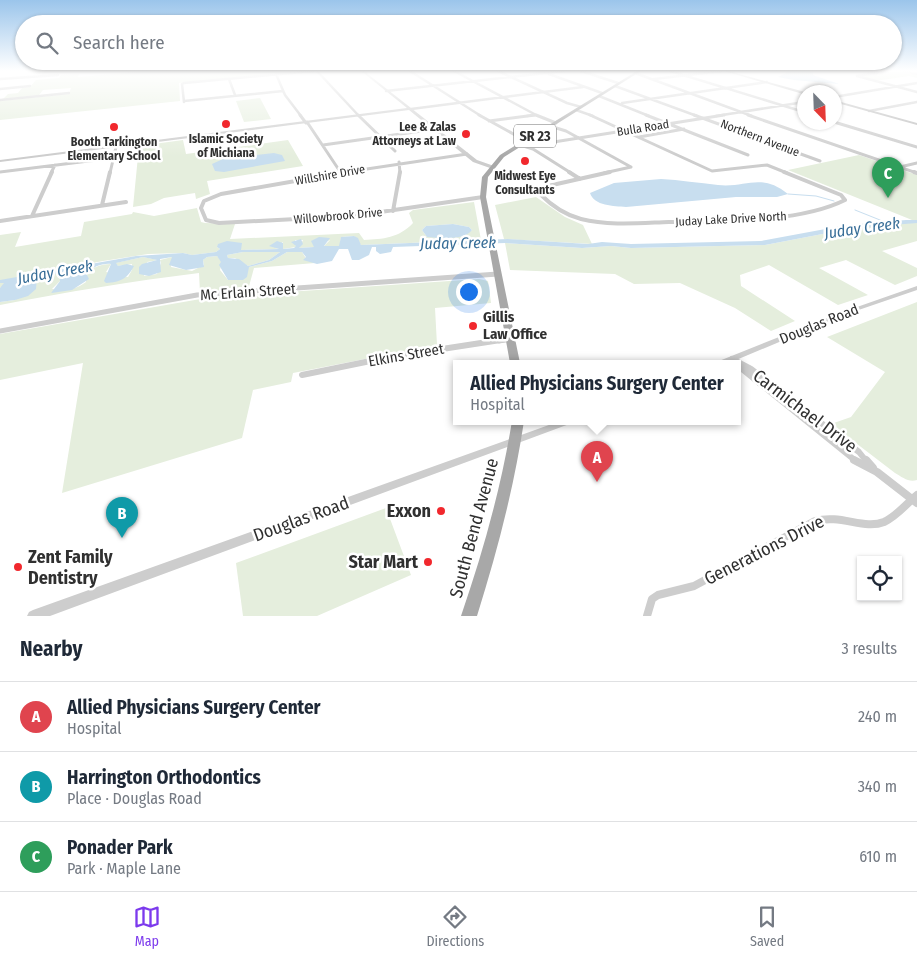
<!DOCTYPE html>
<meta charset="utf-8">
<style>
:root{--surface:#fff;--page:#f6f6f7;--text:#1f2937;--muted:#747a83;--line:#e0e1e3;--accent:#7c3aed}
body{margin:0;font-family:"Fira Sans Condensed",sans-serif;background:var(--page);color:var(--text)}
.controls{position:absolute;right:15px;bottom:15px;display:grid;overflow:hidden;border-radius:0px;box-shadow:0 1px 4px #0004}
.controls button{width:45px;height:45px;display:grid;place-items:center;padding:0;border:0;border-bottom:1px solid var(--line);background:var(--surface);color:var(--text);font:25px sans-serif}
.compass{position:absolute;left:797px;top:85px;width:45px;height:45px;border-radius:50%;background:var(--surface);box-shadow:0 1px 4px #0004;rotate:157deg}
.you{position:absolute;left:468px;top:291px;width:18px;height:18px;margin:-12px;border:4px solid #fff;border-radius:50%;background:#1a73e8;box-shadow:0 0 0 8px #1a73e833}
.badge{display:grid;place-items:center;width:32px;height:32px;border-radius:50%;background:var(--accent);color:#fff;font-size:16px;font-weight:700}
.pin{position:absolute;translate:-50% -41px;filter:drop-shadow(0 1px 2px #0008)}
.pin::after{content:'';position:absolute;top:26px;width:18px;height:15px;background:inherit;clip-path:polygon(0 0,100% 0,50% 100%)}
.popup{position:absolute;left:453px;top:360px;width:288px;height:65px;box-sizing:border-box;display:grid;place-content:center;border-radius:0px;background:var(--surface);filter:drop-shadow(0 1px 4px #0005);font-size:16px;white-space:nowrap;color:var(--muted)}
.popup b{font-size:19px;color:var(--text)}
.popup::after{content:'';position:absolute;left:50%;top:100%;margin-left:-10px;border:10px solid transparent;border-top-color:var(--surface)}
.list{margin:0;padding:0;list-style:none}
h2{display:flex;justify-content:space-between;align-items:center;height:65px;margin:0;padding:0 20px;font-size:21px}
h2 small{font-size:16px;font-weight:400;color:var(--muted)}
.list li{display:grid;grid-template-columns:32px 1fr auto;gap:15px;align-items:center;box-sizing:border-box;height:70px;padding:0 20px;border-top:1px solid var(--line)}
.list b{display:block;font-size:19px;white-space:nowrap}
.list p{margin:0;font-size:16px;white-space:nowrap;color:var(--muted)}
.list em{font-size:16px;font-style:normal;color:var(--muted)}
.icon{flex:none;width:28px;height:28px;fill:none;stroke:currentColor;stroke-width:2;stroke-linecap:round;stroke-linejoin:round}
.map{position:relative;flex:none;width:917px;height:616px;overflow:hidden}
.search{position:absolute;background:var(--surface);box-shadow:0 1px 4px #0004;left:15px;right:15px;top:15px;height:55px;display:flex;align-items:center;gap:12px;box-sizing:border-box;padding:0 18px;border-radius:28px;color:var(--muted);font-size:19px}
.sheet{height:275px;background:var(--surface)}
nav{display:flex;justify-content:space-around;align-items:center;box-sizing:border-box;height:70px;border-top:1px solid var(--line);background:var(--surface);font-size:14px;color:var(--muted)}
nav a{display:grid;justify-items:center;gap:2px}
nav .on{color:var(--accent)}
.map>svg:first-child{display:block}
.green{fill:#e5eedd;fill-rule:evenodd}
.water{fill:#c8deef;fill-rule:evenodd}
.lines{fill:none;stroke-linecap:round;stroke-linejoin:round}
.stream{stroke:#c8deef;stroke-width:1}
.minor-far5{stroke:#cdcdcd;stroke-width:2.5}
.minor-far4{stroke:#cdcdcd;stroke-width:3}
.minor-far3{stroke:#cdcdcd;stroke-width:4}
.minor-far2{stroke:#cdcdcd;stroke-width:5}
.minor-far1{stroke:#cdcdcd;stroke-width:6}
.minor{stroke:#cdcdcd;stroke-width:8}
.tertiary{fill:#cdcdcd;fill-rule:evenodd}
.secondary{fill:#bababa;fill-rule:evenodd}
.primary{fill:#a8a8a8;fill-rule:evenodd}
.poi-dot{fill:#f1282d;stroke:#fff;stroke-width:2}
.labels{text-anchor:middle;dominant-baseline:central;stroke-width:5;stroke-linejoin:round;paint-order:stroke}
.far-poi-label{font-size:12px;font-weight:bold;fill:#303030;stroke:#fff}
.far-street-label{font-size:12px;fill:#303030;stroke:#fff}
.shield{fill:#fff;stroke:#6e6e6e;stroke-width:1}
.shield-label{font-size:14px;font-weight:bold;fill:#303030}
.street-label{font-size:15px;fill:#303030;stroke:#fff}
.poi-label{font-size:15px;font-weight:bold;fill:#303030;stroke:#fff;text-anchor:start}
.water-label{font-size:16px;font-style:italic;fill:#386e98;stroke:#fff}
.near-street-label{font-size:18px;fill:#303030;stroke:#fff}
.near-poi-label{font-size:18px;font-weight:bold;fill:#303030;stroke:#fff;text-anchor:end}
</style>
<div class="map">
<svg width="917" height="616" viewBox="0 0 917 616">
<rect width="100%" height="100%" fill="#fff"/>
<path class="green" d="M150 71 296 72 179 83 180 101 0 120V101L69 94 71 88 43 90 39 95 3 99 8 94 18 93 22 88 30 87 36 80 59 78 61 75 79 74 78 77Z
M894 71 917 74V78L909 76 875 81 860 76Z
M260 98 271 119 244 122 236 101Z
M183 140 186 154 288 140 303 166 207 181 210 194 196 199 195 193 164 198 151 204 133 207 139 146Z
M859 155 917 175V222L788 170Z
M536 197 565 217 583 225 592 244 504 239 495 205Z
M474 202 481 240 361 245 354 236 341 237 340 246H324L330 240 314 247 299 248 303 240H295L296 247 283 249V242L275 248 280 249 241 250 240 247H217L220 249 216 252 192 255 183 253 148 254 103 261 25 276 0 288V235L21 232 15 247 81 236 84 222 132 214 133 212 154 216 197 208 201 222 205 223 235 224 230 239 359 233 364 240C383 239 399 238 413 223L409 213 413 210ZM453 224 469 227 472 230 465 235 427 237 422 230 426 226Z
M904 223H917V241L882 251 917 268V276L895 285 846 260 819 268 868 295 838 305 769 265 740 275 741 286 795 321 771 331 735 308 680 283 634 284 615 274 510 270 505 243 582 248 611 246 631 248 765 245 854 228Z
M243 252H280L269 260 248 266 235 258H228L227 255Z
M287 252H302L307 260 315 263 254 268 248 290 200 293 199 273C133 281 66 292 0 305V302L15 300 37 278 60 273V281L52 289C66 290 74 291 86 282V273C93 267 102 264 111 264L106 272 128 277 132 270V264L118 266 115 263 143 257 158 260 147 262 144 276 157 274 161 263 160 260 172 257 171 267 192 271 204 265 203 260 207 257 217 256 222 262 220 270 228 280 249 267 272 261Z
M479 279 488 281 491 303 435 308 437 345 293 373 291 382 253 390 242 438 62 493 83 363 0 380V334L212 297Z
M917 302V480C909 483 902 477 895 473L831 424 851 417 885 372 827 337Z
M386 508 411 575 317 616H243L236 563Z"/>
<path class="water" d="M784 71H810L813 73V75L839 84 794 80 778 77 788 72Z
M274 153 282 155 285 161 224 172 215 171 212 164 223 159Z
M661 179C680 180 699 183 718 185 747 188 760 172 788 194L777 197H736L626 207C614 206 594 206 590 193L614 183Z
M906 220H917V223L854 228 765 245 631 248 611 246 582 248 505 243 393 247 391 252 380 254 376 251V247H372L369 255 359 260H352L348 249H339L332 261 317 264 303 260 306 257 302 252H287L272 261 249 267 247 277 243 280H228L219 265 221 262 217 256 207 257 203 260 204 267 186 270 169 265 172 257 160 259 161 272 149 276 139 274V267L142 264 157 260 143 257 116 263 118 266 127 264 134 266C127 279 121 282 106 283L104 281 111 264C102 263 93 267 86 273L89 279 72 290 51 293 60 281 59 273 37 278 36 289 28 296 15 300 0 302V288L4 283H0V280L136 256 183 253 192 255 216 252 220 249 217 247 218 244 227 241 242 243 241 250 279 249 269 246 277 241 283 243V249L294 248 296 246 291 242 301 239 303 244 299 248 314 247 311 241 319 237 330 238 324 246H339L341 237 354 236 358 238 361 245 508 239 588 244 602 242 631 244 761 241 847 225ZM243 252H280L269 260 248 266 239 259 228 258 227 255Z
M453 224 469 227 472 230C464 241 439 238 427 237L422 230 426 226Z"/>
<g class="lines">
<path class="stream" d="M788 194 816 196 834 201
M855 210 885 222"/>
<path class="minor-far5" d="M317 71 359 116
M410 71 481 116
M454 71 538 116
M498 71 567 103 581 107
M581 71 618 83
M670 71 804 112
M887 71 857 76 917 92
M904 71 917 74
M635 73 752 116
M276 74 285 95 301 116
M549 74 602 93
M0 79 58 75
M229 79 235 95
M654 79 722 71
M615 86 697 116
M0 89 30 86
M386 91 564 71
M599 96 649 116
M834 97 917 83
M0 100 69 93
M184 101 283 91
M184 102 182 84 184 83 313 71
M622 103 767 82
M411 109 583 87
M576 110 593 116
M869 111 917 102
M527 116 535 115
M716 116 804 102"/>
<path class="minor-far4" d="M300 115 306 123
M358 115 395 151
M479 115 526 141
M536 115 556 123
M590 115 712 171 767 165 787 173
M646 115 748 155
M694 115 820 161
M748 115 917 173
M489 121 535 115
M307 122 341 173
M834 122 917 147
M550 126 566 131 631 167
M639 137 684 129
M541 144 724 115
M323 145 436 129
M520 145 533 149 571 173
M399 162 400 173
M900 167 917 163
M0 172 113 158
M51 173 55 165
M110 173 116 147
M340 173 467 154
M604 173 631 167"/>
<path class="minor-far3" d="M347 172 221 194 204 201 201 208 206 220 219 223 353 216 483 197
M569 172 580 179
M610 172 548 186 541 189 540 194C552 206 565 215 581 219 609 226 640 223 669 222 721 221 799 223 845 200L841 195 784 172
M914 172 917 173
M102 205 110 172
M393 211 400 172
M32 216 52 172
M0 221 126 202"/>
<path class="minor-far2" d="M0 331 197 295 498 274
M499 341 510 339"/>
<path class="minor-far1" d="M732 359 751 369 859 452 867 462
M737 365 857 462
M302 375 390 357 507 339"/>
<path class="minor" d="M854 460 877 472 917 503
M866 460 873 468
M647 616 652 599 658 595 694 586 815 521C841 514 864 530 884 522 897 516 906 504 917 495"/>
<path class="tertiary" d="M361 71H364L477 160 494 166V168H490L473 162 409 110 0 162V160L407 108Z
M917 286V290L841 316 729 363H718L719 361 837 314Z
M560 421H573L572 423 50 616H27L29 612 33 610Z"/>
<path class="secondary" d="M724 71H728L805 92 803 94Z
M834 100 917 123V125L834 102Z"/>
<path class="primary" d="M637 71H641L504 157 488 177 486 197 520 363H510L480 197 482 177 500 155Z
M512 421H524C514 488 497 552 477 616H461C483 552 501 488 512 421Z"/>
</g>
<linearGradient id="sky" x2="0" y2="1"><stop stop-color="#9bc5eb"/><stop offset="0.45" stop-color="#fff"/><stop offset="1" stop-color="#fff" stop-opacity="0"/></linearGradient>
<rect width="917" height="157" fill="url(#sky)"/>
<g class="poi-dot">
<circle cx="226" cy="124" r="5"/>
<circle cx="114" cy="127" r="5"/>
<circle cx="466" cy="134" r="5"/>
<circle cx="525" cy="161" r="5"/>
<circle cx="473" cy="326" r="5"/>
<circle cx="441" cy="511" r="5"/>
<circle cx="428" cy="562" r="5"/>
<circle cx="18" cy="567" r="5"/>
</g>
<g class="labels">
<g class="far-poi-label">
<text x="456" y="127" text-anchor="end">Lee &amp; Zalas<tspan x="456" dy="14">Attorneys at Law</tspan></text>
<text x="226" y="139">Islamic Society<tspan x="226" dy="14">of Michiana</tspan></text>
<text x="114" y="142">Booth Tarkington<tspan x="114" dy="14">Elementary School</tspan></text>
<text x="525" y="176">Midwest Eye<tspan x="525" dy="14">Consultants</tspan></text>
</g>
<g class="far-street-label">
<text transform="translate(643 128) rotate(-9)">Bulla Road</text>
<text transform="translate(760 138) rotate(21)">Northern Avenue</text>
<text transform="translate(330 175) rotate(-10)">Willshire Drive</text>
<text transform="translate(338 216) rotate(-5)">Willowbrook Drive</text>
<text transform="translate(731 219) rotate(-3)">Juday Lake Drive North</text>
</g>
<rect class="shield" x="514" y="124.5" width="42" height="23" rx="4"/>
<g class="shield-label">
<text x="535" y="136">SR 23</text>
</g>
<g class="street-label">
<text transform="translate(248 292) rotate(-4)">Mc Erlain Street</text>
<text transform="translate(819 324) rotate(-22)">Douglas Road</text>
<text transform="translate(406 355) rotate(-10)">Elkins Street</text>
</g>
<g class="poi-label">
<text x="483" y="317">Gillis<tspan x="483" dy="17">Law Office</tspan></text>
</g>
<g class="water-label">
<text transform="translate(862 228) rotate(-8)">Juday Creek</text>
<text transform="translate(458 243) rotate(-1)">Juday Creek</text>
<text transform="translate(55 272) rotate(-10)">Juday Creek</text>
</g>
<g class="near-street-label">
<text transform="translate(805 411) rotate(37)">Carmichael Drive</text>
<text transform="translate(301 519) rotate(-20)">Douglas Road</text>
<text transform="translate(474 528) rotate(-75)">South Bend Avenue</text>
<text transform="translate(764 550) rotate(-27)">Generations Drive</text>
</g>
<g class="near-poi-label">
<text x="431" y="511">Exxon</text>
<text x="28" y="557" text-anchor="start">Zent Family<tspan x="28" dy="21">Dentistry</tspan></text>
<text x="418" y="562">Star Mart</text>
</g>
</g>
</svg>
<div class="controls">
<button><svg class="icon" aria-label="locate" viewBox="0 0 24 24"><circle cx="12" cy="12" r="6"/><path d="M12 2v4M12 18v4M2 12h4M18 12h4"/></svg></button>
</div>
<svg class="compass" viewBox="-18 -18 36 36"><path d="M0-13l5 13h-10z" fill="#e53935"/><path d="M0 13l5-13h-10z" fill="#747a83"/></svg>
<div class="you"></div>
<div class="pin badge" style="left:597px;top:482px;background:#e0444e">A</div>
<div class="popup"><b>Allied Physicians Surgery Center</b>Hospital</div>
<div class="pin badge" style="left:122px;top:538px;background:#0f9aa8">B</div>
<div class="pin badge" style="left:888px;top:198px;background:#2e9e5b">C</div>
<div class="search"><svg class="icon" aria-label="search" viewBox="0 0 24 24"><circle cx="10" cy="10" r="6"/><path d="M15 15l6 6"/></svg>Search here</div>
</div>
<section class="sheet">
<h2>Nearby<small>3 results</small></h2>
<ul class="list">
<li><span class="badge" style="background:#e0444e">A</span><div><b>Allied Physicians Surgery Center</b><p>Hospital</p></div><em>240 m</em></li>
<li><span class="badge" style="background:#0f9aa8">B</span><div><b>Harrington Orthodontics</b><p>Place · Douglas Road</p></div><em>340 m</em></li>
<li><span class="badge" style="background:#2e9e5b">C</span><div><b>Ponader Park</b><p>Park · Maple Lane</p></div><em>610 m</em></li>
</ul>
</section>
<nav>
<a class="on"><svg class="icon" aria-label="map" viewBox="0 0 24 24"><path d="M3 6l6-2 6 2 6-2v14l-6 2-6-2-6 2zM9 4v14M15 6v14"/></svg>Map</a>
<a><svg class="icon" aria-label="directions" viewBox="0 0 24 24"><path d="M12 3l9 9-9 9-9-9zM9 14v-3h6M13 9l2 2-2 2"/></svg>Directions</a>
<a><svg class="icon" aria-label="saved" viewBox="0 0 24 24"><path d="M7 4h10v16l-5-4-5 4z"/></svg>Saved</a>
</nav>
